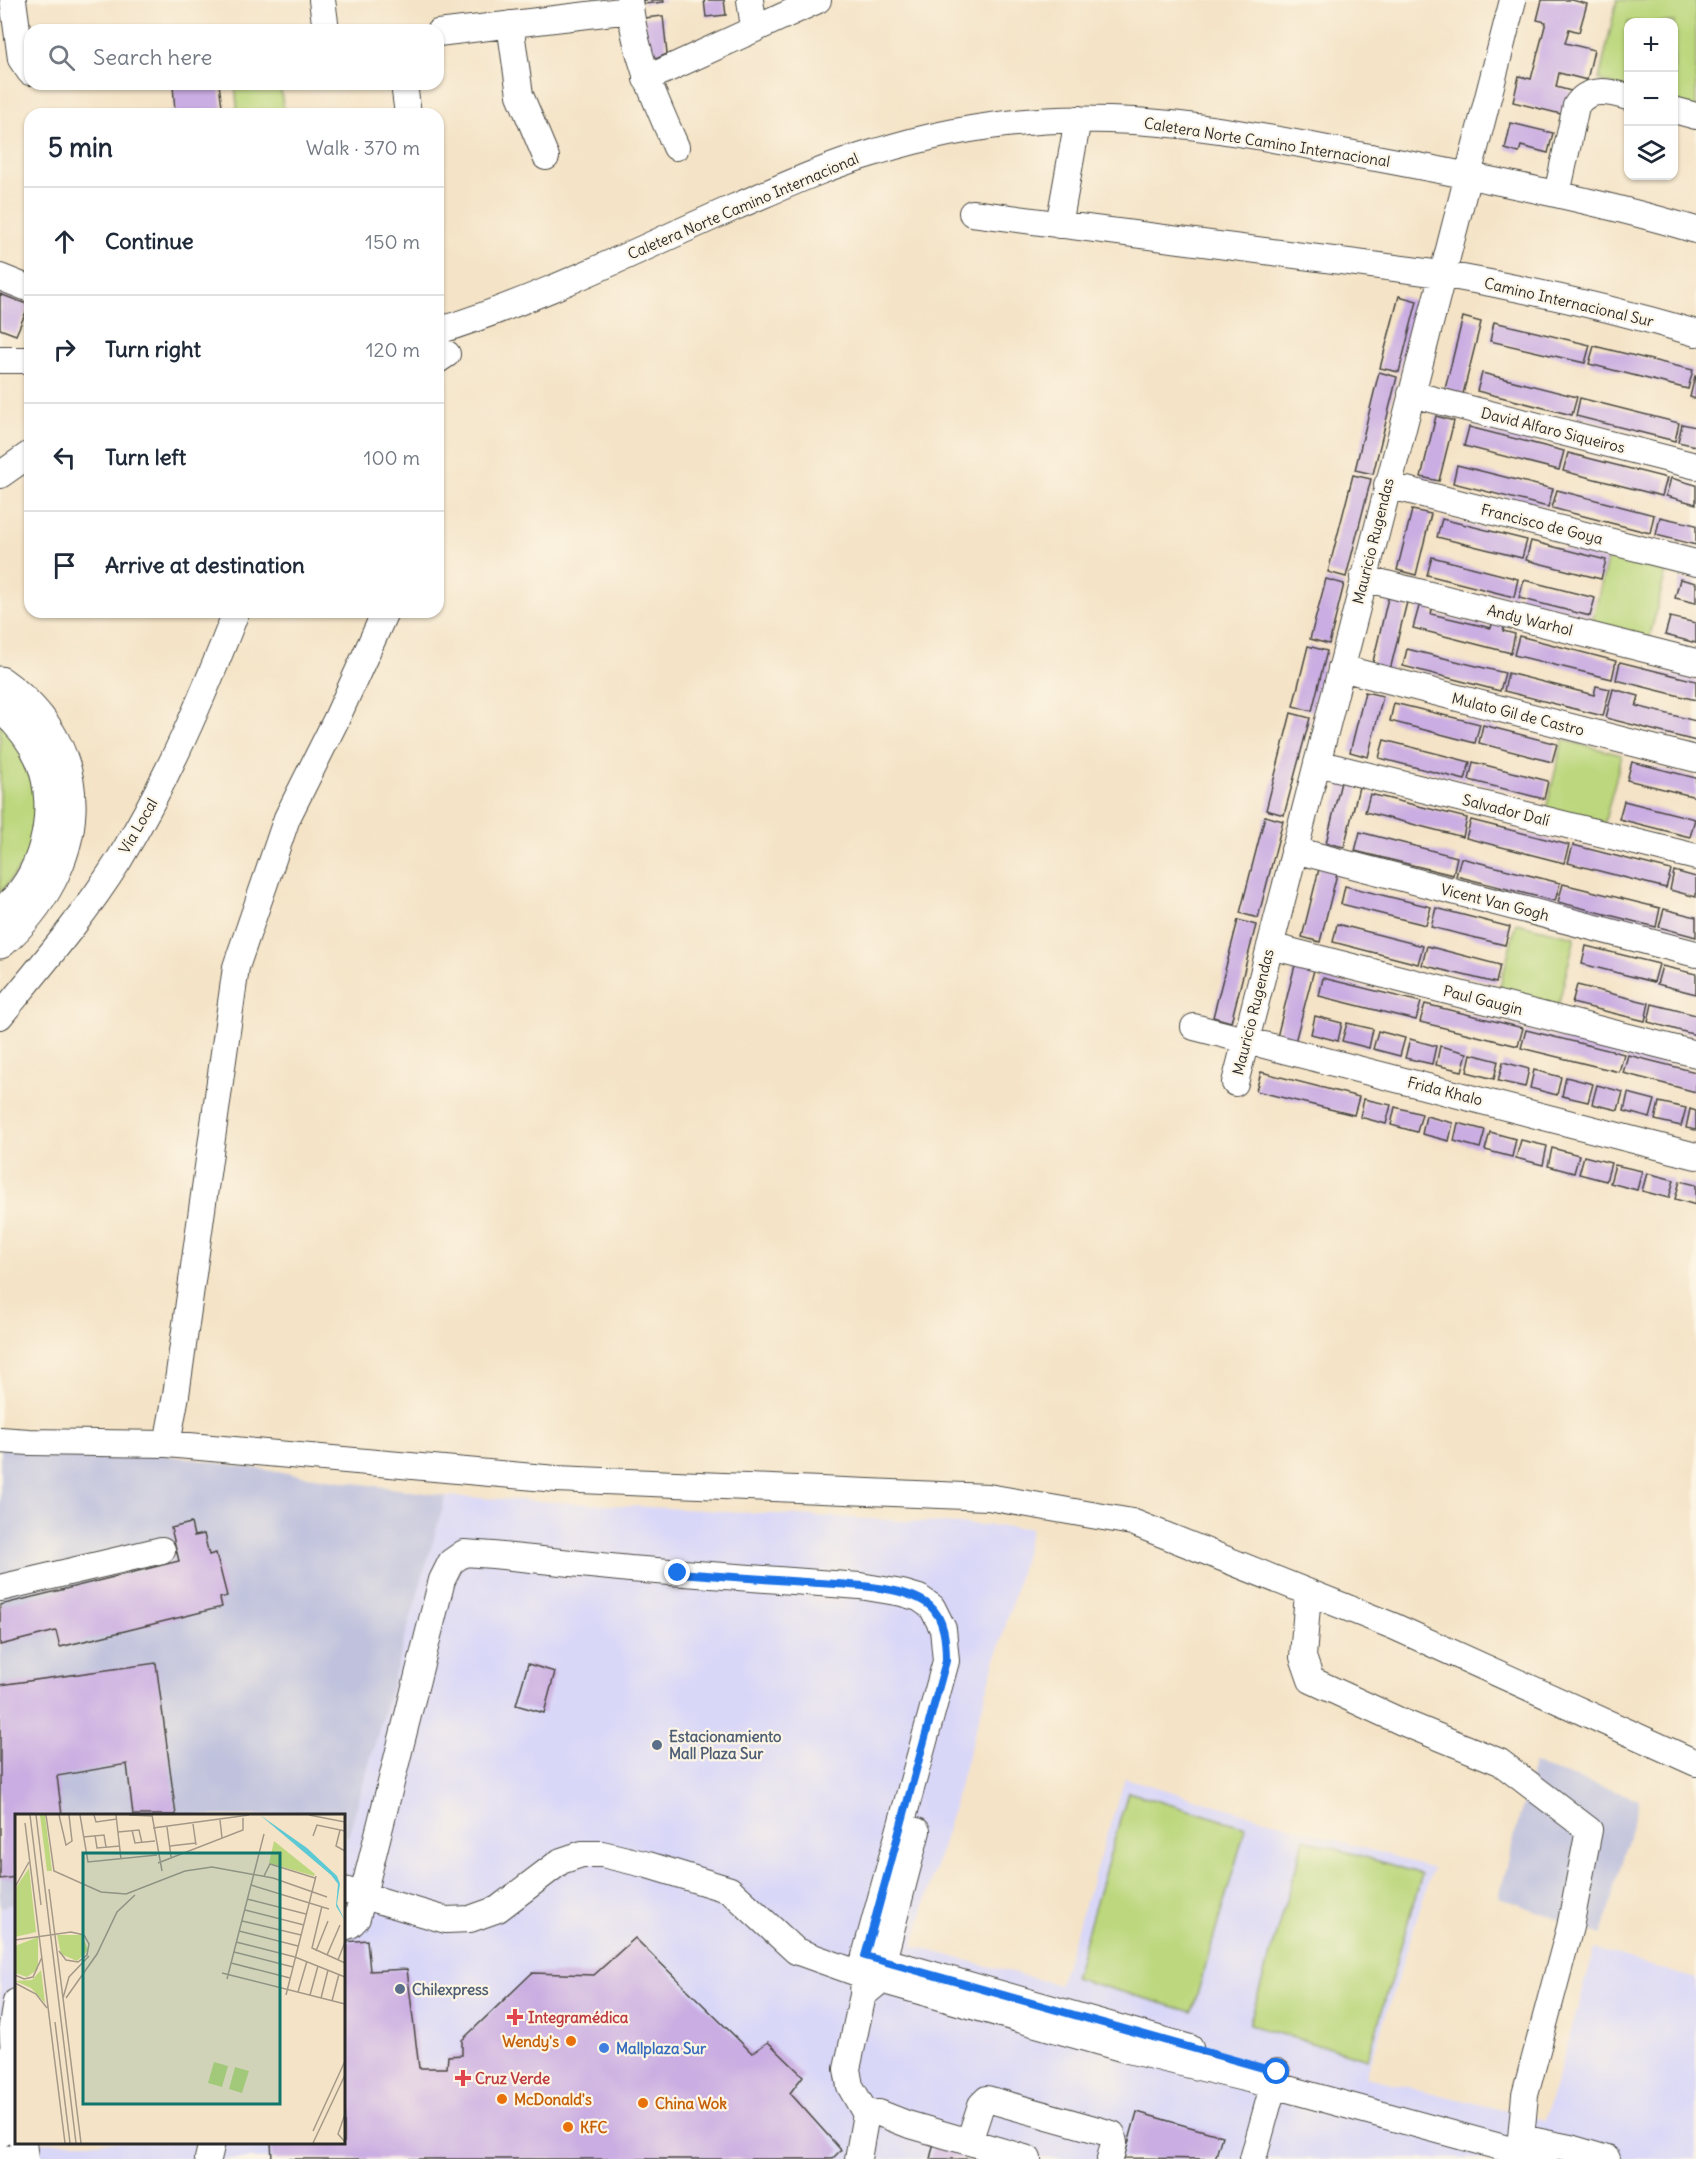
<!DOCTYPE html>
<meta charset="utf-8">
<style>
:root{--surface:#fff;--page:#f2f2f3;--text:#1f2937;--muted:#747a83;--line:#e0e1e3}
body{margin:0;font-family:Delius,sans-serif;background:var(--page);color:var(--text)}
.controls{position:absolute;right:18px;top:18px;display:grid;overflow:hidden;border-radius:12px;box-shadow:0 2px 4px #0004}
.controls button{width:54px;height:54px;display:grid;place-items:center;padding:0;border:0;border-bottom:2px solid var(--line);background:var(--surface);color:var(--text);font:30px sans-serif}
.stop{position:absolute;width:18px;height:18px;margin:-14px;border:4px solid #1a73e8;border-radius:50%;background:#fff}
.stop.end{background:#1a73e8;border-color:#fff;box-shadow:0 2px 6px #0008}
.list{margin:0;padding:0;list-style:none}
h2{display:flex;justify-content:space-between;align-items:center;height:78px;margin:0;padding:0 24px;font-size:26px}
h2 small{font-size:20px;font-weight:400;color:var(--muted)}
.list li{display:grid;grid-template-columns:39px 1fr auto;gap:18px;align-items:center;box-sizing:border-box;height:108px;padding:0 24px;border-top:2px solid var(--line)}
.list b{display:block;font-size:22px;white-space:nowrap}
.list em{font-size:20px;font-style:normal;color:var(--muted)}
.icon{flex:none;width:33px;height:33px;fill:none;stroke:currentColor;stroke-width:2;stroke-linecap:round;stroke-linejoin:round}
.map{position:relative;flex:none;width:1696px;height:2159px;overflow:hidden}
.search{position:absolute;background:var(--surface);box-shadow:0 2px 4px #0004;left:24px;top:24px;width:420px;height:66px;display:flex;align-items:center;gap:15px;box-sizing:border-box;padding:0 21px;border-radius:18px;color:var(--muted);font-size:22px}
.panel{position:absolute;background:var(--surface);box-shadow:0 2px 4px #0004;left:24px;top:108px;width:420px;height:510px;border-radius:18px}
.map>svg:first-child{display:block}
.built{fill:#d9d7f8}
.industrial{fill:#c0c2dd}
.green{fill:#bcd77d;stroke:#748154;stroke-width:1.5}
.building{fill:#caade2}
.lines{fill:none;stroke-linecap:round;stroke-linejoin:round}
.minor-casing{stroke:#494742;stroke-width:28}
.major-casing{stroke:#494742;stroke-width:35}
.highway-casing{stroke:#494742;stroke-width:35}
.minor{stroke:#fff;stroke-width:26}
.major{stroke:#fff;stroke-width:33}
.highway{stroke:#fff;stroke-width:33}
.route{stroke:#1a73e8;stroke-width:8}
.service-dot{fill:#5c6f8a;stroke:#fcf5e5;stroke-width:2}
.health-dot{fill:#e0444e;stroke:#fcf5e5;stroke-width:2}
.food-dot{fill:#e8710a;stroke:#fcf5e5;stroke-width:2}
.shop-dot{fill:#3f7fe0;stroke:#fcf5e5;stroke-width:2}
.labels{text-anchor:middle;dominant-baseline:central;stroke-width:4.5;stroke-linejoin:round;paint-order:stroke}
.street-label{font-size:15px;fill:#2b2b2b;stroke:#fcf5e5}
.service-label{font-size:15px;font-weight:bold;fill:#4e5e75;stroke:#fcf5e5;text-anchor:start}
.health-label{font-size:15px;font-weight:bold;fill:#be3a42;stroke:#fcf5e5;text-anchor:start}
.food-label{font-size:15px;font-weight:bold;fill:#c56008;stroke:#fcf5e5;text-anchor:start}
.shop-label{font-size:15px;font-weight:bold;fill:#366cbe;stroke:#fcf5e5;text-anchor:start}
.inset-road{fill:none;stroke:#a49988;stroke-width:1.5}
.view{fill:#0f766e;fill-opacity:0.15;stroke:#0f766e;stroke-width:3}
.inset-edge{fill:none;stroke:#2b2b2b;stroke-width:3}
</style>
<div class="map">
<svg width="1696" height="2159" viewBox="0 0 1696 2159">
<rect width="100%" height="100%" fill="#fcf5e5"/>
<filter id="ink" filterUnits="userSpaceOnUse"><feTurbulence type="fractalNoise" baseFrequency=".0167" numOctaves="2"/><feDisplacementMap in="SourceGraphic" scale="12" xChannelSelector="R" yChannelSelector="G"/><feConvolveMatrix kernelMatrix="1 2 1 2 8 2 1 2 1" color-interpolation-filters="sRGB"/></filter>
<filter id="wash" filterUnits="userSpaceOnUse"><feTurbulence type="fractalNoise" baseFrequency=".008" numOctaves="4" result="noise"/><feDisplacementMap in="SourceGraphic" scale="24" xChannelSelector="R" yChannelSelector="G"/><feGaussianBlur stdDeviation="1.35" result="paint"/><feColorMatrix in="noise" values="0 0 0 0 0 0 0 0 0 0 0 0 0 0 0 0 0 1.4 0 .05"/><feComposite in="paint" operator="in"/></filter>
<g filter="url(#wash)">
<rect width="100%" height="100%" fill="#f4e3c6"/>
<path class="built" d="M446 1496 1031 1528 1013 1600 913 1946 1059 1985 1125 1778 1433 1868 1366 2077 1545 2120 1595 1949 1696 1979V2159H0V1907L16 1903V2142H344V1835L348 1837Z"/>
<path class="industrial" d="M0 1434 33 1436 446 1496 348 1837 344 1835V1816H16V1903L0 1907Z
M1533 1764 1639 1799 1602 1935 1499 1897Z"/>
<path class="green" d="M1617 0H1696V109L1674 102V22H1628V89L1599 80Z
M235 84H280L284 114H238Z
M1608 557 1666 571 1649 640 1591 626Z
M0 722 27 755 37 789 36 832 28 857 0 894Z
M1563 740 1622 755 1604 824 1546 809Z
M1516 923 1575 937 1558 1006 1499 991Z
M1128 1792 1246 1827 1192 2012 1074 1978Z
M1304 1839 1422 1874 1368 2059 1249 2025Z"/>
<g id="blocks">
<path class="building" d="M643 0H664V2L643 4Z
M704 0H724L726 15 706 17Z
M1542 0H1572L1587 4 1579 32 1569 29 1565 43 1594 50 1587 80 1559 73 1556 87 1571 91 1565 115 1513 102 1519 76 1531 79 1546 22 1537 20Z
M663 16 667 54 649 62 644 18Z
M186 84H219L223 114H168V112L175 111 173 85Z
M1511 123 1553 133 1548 153 1521 146 1519 153 1505 149Z
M0 294 29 305 16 335 0 329Z
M1399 296 1417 301 1399 372 1380 368Z
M1463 317 1481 322 1463 394 1445 389Z
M1494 322 1590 345 1585 363 1490 341Z
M1594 346 1693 370 1688 389 1589 364Z
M1379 372 1397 377 1373 474 1355 470Z
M1482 373 1577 397 1572 415 1477 391Z
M1695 376 1696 377V399L1690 397Z
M1580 398 1679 423 1675 441 1576 416Z
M1436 416 1454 421 1439 481 1421 477Z
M1682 424 1696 427V446L1678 442Z
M1469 427 1564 451 1559 470 1464 446Z
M1568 453 1667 478 1662 496 1563 471Z
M1457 465 1553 489 1548 507 1453 483Z
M1353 475 1371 479 1346 577 1328 572Z
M1671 478 1696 485V504L1666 496Z
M1557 490 1654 515 1650 533 1552 508Z
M1412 510 1431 514 1416 575 1397 570Z
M1660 517 1696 525V545L1656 535Z
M1442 519 1527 540 1522 558 1437 537Z
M1531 541 1606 560 1601 579 1526 560Z
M1432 557 1518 579 1514 597 1427 575Z
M1326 579 1344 584 1329 644 1310 639Z
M1680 579 1696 583V603L1675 598Z
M1524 580 1595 598 1590 616 1519 598Z
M1388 598 1407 602 1389 674 1371 670Z
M1420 603 1433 606 1431 614 1491 628 1493 621 1505 624 1503 631 1515 634 1511 653 1413 628Z
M1670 617 1696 623V643L1665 635Z
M1519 636 1616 661 1612 679 1514 655Z
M1308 646 1327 651 1312 711 1293 706Z
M1407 649 1505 673 1500 691 1403 666Z
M1620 662 1696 681V700L1616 680Z
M1508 673 1594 695 1596 686 1610 689 1603 716 1504 691Z
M1613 689 1639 696 1636 706 1696 721V741L1606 718Z
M1365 692 1383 696 1368 757 1350 752Z
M1394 703 1480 724 1475 743 1390 721Z
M1291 713 1310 718 1284 815 1266 810Z
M1483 725 1557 744 1552 762 1479 743Z
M1384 740 1470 762 1465 780 1379 758Z
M1473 762 1548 781 1544 799 1469 780Z
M1632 762 1696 778V797L1627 780Z
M1341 782 1359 787 1344 847 1326 843Z
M1370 794 1467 818 1463 837 1365 812Z
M1624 801 1695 819 1690 837 1619 819Z
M1265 816 1283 821 1258 918 1240 913Z
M1471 820 1569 845 1564 863 1466 838Z
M1360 832 1457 857 1453 875 1355 851Z
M1573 845 1671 870 1666 888 1568 863Z
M1461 858 1560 883 1555 901 1456 876Z
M1320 865 1338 870 1320 942 1302 937Z
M1674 871 1696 877V897L1670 890Z
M1563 884 1660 908 1656 927 1558 902Z
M1345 886 1431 907 1426 925 1341 904Z
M1436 908 1510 927 1505 945 1431 927Z
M1664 909 1696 917V937L1659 927Z
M1238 920 1256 925 1231 1022 1213 1017Z
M1337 924 1423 946 1418 964 1333 942Z
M1427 946 1500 965 1496 983 1422 965Z
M1586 946 1659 964 1654 982 1582 964Z
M1295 965 1314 970 1295 1042 1277 1037Z
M1662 966 1696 974V994L1657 984Z
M1323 978 1421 1002 1416 1020 1319 996Z
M1577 985 1649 1003 1645 1021 1572 1003Z
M1425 1004 1523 1028 1518 1046 1420 1022Z
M1652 1004 1696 1015V1035L1648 1022Z
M1315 1016 1342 1023 1338 1041 1311 1034Z
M1347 1023 1373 1029 1369 1048 1342 1041Z
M1526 1030 1624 1054 1619 1072 1521 1048Z
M1378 1031 1405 1038 1400 1056 1373 1049Z
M1410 1039 1436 1046 1432 1064 1405 1058Z
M1440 1046 1467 1053 1462 1071 1436 1065Z
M1471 1054 1498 1061 1494 1079 1467 1072Z
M1628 1055 1696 1072V1092L1623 1073Z
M1503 1062 1529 1069 1525 1087 1498 1081Z
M1534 1070 1561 1077 1557 1095 1530 1088Z
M1261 1072 1359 1097 1354 1115 1256 1091Z
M1566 1077 1593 1084 1588 1102 1562 1096Z
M1597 1085 1623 1092 1618 1110 1592 1104Z
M1628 1093 1655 1100 1650 1118 1624 1111Z
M1364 1099 1391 1105 1386 1124 1360 1117Z
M1659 1102 1686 1108 1681 1126 1655 1120Z
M1395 1107 1422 1114 1417 1132 1391 1125Z
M1690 1109 1696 1111V1130L1686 1128Z
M1426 1116 1453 1123 1449 1141 1422 1134Z
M1458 1123 1485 1130 1480 1148 1454 1141Z
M1490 1132 1516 1139 1512 1157 1485 1150Z
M1521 1140 1547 1146 1543 1165 1516 1158Z
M1552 1148 1579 1155 1574 1173 1548 1166Z
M1584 1156 1611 1163 1606 1181 1579 1174Z
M1615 1165 1642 1171 1637 1190 1610 1183Z
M1647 1173 1674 1180 1669 1198 1642 1191Z
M1680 1181 1696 1185V1205L1675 1199Z
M191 1523 194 1536 204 1534 209 1555 216 1553 227 1596 220 1598 222 1607 60 1647 56 1631 0 1645V1605L179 1561 171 1528Z
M156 1663 176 1815H133L127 1764 57 1776 62 1815H16V1877L0 1879V1685Z
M528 1664 555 1672 544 1713 516 1705Z
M635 1938 752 2053 768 2042 803 2076 790 2093 841 2150 832 2159H272L271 2142H344V1942L367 1940 370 1971 407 1969 419 2068H447L448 2056 462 2055V2040L532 1973 594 1975Z
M1137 2112 1222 2136 1215 2159 1124 2158Z
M936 2134 1013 2159H930Z"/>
</g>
</g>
<g filter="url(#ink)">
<use href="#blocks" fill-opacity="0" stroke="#494742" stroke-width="1.5"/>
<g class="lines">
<defs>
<path id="minor" d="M13 0 21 59 30 72
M322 0 326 30
M629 0C636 58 653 95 676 147
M750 0 754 28
M510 24 520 95 546 157
M438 33 630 10
M646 79 818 0
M404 84 408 114
M1674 110 1696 116
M1557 194 1576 106C1588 86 1610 92 1628 97
M972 213 1441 274C1527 289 1612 308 1696 333
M1059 225 1078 119
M0 277 30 289
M438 331C540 299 637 250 735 207 782 187 827 166 876 152 952 128 1030 117 1109 120 1198 122 1288 142 1376 158 1483 178 1591 199 1696 230
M0 360H30
M438 360 447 354
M1411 394 1696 466
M0 475 30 454
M1387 485 1696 563
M1363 578 1696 662
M1341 668 1696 759
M1317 763 1696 857
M1294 850 1696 954
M1270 946 1696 1054
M0 1016C41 966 84 916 119 860 167 781 203 697 236 612
M1194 1027 1696 1156
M1235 1083 1513 0
M0 1440 29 1442 167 1444 556 1479 988 1497 1132 1522 1393 1626 1696 1763
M167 1444 176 1395 236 967 287 818 336 720 385 612
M0 1588 162 1550
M1308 1593 1303 1657 1311 1680 1402 1722 1500 1762 1589 1830 1570 1927 1525 2095 1521 2138
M344 1890 446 1920 470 1919 498 1909 561 1861 582 1854H602L648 1865 730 1890 796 1951 863 1975 1128 2050 1273 2085 1544 2159
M344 1927 350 1925 357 1918 442 1580 451 1562 464 1553 493 1555 630 1569 860 1586 902 1593 919 1598 932 1607 943 1629 946 1661 865 1956 863 1995 847 2069 850 2086 866 2114 858 2159
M867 1956 1190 2048
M863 1995 881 1980 883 1961 917 1831
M15 2067 12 2026 16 2002
M866 2114 879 2113 907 2124 1028 2159
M0 2134 7 2130 11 2115 6 2074 13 2049
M1521 2138 1570 2148 1607 2159
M23 2142 25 2159
M969 2142 981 2105 987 2099 1112 2134 1114 2143 1110 2159
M0 2158 11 2159
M208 2159 212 2142
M1253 2159 1277 2072"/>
<path id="major" d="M0 683C99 753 85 867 0 942"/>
<path id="highway" d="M0 705C18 720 33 737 42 759 63 811 46 882 0 915"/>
</defs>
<use href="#minor" class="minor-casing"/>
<use href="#major" class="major-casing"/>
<use href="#highway" class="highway-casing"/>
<use href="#minor" class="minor"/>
<use href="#major" class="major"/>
<use href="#highway" class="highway"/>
</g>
</g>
<g class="lines" filter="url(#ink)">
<path class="route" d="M678 1573C720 1576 763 1579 805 1582 839 1585 903 1584 929 1605 945 1618 946 1643 946 1661L865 1956 1277 2072"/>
</g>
<g class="service-dot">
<circle cx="657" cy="1745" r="6"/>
<circle cx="400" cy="1989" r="6"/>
</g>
<g class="health-dot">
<path d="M512 2008h6v6h6v6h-6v6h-6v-6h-6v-6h6z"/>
<path d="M460 2069h6v6h6v6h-6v6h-6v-6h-6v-6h6z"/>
</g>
<g class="food-dot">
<circle cx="571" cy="2041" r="6"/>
<circle cx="502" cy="2099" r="6"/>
<circle cx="643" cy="2103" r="6"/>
<circle cx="568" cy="2127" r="6"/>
</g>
<circle class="shop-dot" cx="604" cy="2048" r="6"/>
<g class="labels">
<g class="street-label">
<text transform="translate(1267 142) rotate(9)">Caletera Norte Camino Internacional</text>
<text transform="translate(743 206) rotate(-23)">Caletera Norte Camino Internacional</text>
<text transform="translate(1569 302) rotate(13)">Camino Internacional Sur</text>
<text transform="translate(1553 430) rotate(14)">David Alfaro Siqueiros</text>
<text transform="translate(1542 524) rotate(14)">Francisco de Goya</text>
<text transform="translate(1373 541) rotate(-76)">Mauricio Rugendas</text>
<text transform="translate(1530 620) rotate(14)">Andy Warhol</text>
<text transform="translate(1518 714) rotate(14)">Mulato Gil de Castro</text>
<text transform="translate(1506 810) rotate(14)">Salvador Dalí</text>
<text transform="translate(138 826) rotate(-60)">Vía Local</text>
<text transform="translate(1495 902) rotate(14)">Vicent Van Gogh</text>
<text transform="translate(1483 1000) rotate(14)">Paul Gaugin</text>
<text transform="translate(1253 1012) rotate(-76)">Mauricio Rugendas</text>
<text transform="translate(1445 1091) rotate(14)">Frida Khalo</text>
</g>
<g class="service-label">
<text x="669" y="1736">Estacionamiento<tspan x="669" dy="17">Mall Plaza Sur</tspan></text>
<text x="412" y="1989">Chilexpress</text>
</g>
<g class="health-label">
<text x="528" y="2017">Integramédica</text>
<text x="475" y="2078">Cruz Verde</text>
</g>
<g class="food-label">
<text x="559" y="2041" text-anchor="end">Wendy's</text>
<text x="514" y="2099">McDonald's</text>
<text x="655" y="2103">China Wok</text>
<text x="580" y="2127">KFC</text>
</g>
<g class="shop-label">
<text x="616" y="2048">Mallplaza Sur</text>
</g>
</g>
<g transform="translate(15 1814)">
<rect width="330" height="330" fill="#f4e3c6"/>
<path d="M25 1H30L37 57H32ZM259 27 300 60 299 62 254 49ZM14 54 21 118 0 123V75ZM42 121H67L73 136 62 147 46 140ZM23 123V155L12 163 0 159V132ZM26 156 30 189 16 174 0 167 17 166ZM199 248 213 252 207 273 193 269ZM220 253 234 257 227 279 214 275Z" fill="#bcd77d"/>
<path d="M245 1 292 34 322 62 325 70 322 90 330 107 321 92 323 70 316 61Z" fill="#5dc9d4"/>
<path class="inset-road" d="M15 1 26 91M21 1 61 329M31 1 39 57 86 78 111 80 170 57 197 53 258 64 312 83M44 1 51 31 57 27 54 1M65 1 73 48 142 41M79 1 81 8 102 5M101 1 106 45M114 1 137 2M137 1 147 57M294 1 330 8M205 6 207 24M10 9 50 329M178 10 181 31M152 13 156 43M138 14 234 1M117 16 120 29 140 27M325 16 321 32 330 37M103 18 124 16 127 29M80 21 82 34 105 32M298 22 302 11 330 17M68 23 89 21 91 33M155 32 181 29M143 49 228 16V4M249 62 255 50 300 64M236 71 314 95M0 73 14 48M34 75 48 184M232 85 291 100M307 92 297 134 330 149M230 96 289 111M227 107 286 121M224 117 283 132M0 126 56 118 69 121 74 130 72 141 63 148 51 146 44 137M221 128 280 143 330 163M301 137 313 107M219 138 278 153M312 141 325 111M323 146 330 128M216 149 275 164M207 159 330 190M0 161 9 165 18 163 27 143M212 165 249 20M0 169 21 180 32 194M283 178 292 147M271 181 301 62M295 181 303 152M51 184 82 140 102 98 120 81M306 184 313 156M317 187 324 160M40 208 55 329M330 300 323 320 330 328M298 317 330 247M66 329 48 184 54 163 74 142M298 329 330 261"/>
<path class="view" d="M68 39H265V290H68Z"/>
<rect width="330" height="330" class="inset-edge"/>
</g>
</svg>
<div class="controls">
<button>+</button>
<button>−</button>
<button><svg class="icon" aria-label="layers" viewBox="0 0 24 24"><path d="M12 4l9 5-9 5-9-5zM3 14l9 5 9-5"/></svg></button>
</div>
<div class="stop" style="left:1277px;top:2072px"></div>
<div class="stop end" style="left:678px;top:1573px"></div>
<div class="search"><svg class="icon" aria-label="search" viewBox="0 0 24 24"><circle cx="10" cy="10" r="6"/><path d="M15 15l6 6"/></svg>Search here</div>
<section class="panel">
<h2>5 min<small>Walk · 370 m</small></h2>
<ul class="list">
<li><svg class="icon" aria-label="ahead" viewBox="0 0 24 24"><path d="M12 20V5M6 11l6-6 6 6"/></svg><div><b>Continue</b></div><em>150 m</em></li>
<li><svg class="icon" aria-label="right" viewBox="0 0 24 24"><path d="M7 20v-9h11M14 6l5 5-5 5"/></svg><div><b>Turn right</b></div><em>120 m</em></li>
<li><svg class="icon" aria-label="left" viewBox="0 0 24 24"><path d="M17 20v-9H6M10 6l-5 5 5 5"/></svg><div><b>Turn left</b></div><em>100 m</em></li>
<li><svg class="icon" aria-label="arrive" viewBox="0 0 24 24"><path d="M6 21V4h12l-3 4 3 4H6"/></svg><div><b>Arrive at destination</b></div></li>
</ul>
</section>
</div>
